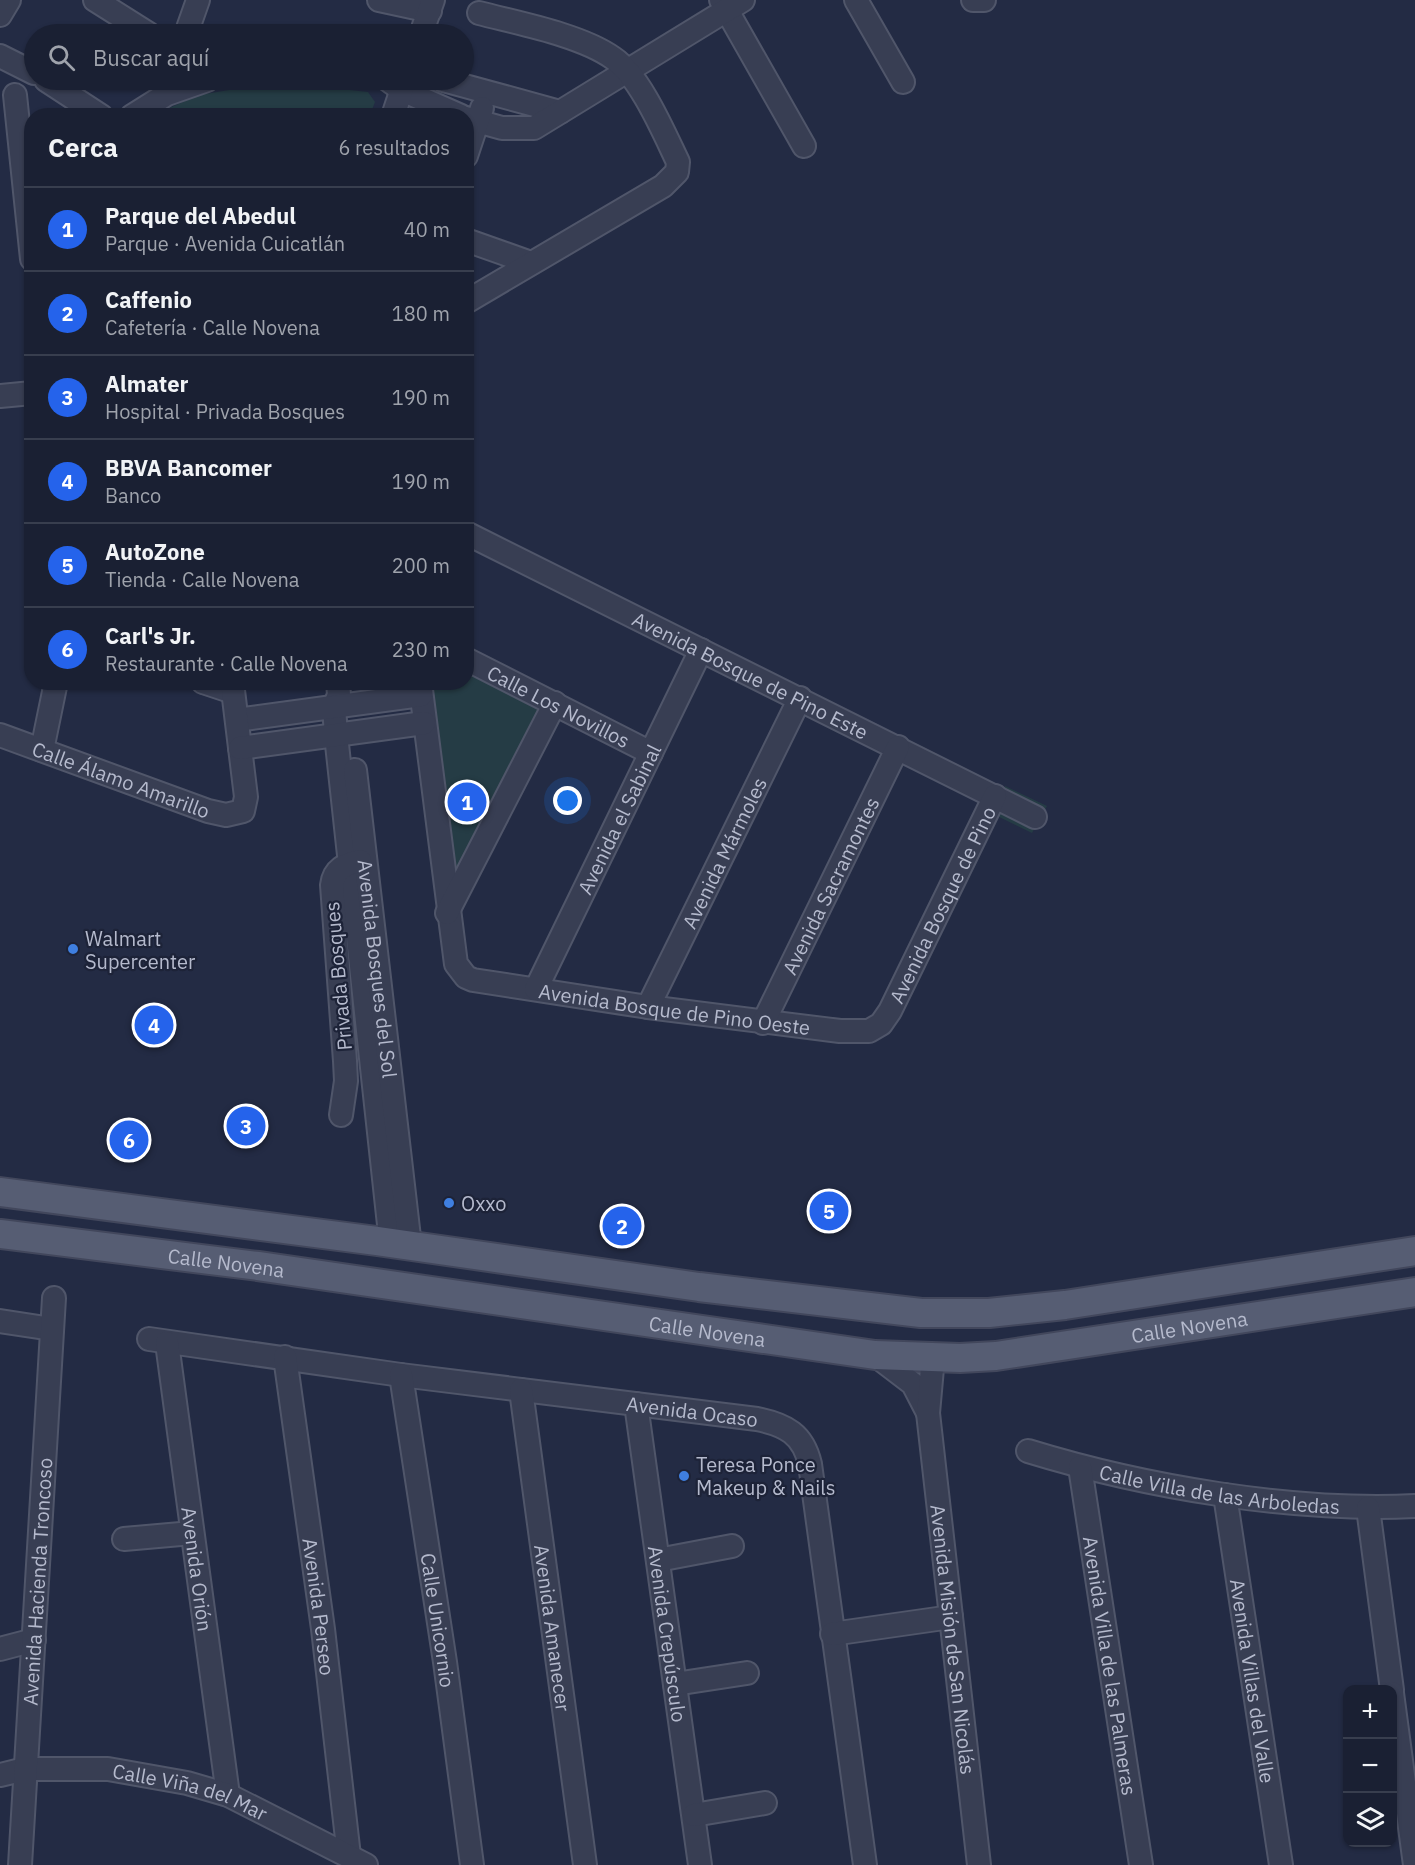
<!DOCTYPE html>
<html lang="es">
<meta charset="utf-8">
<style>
:root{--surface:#1a2033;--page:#272d3f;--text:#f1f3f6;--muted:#9fa3ac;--line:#383e4e;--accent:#2563eb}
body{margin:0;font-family:"IBM Plex Sans",sans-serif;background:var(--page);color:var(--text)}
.controls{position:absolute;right:18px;bottom:18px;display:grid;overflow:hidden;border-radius:12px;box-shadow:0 2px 4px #0004}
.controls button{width:54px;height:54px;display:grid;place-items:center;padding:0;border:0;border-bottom:2px solid var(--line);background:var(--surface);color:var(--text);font:30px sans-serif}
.you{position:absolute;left:568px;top:801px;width:21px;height:21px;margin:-15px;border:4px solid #fff;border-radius:50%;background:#1a73e8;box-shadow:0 0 0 9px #1a73e833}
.badge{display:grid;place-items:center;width:39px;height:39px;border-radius:50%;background:var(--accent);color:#fff;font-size:20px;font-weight:700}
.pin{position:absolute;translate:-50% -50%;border:3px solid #fff;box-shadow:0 2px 6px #0006}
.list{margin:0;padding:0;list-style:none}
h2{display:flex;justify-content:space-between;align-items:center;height:78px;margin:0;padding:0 24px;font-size:26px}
h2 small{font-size:20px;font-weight:400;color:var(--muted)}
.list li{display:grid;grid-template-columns:39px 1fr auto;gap:18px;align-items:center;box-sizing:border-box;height:84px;padding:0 24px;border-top:2px solid var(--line)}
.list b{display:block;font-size:22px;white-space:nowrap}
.list p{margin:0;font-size:20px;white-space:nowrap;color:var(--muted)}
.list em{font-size:20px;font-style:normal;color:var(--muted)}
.icon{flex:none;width:33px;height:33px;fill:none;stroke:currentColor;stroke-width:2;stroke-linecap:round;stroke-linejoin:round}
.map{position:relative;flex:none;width:1415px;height:1865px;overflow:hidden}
.search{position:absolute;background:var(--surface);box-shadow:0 2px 4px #0004;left:24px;top:24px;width:450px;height:66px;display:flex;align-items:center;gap:15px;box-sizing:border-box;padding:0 21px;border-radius:33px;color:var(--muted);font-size:22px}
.panel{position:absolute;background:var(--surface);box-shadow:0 2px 4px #0004;left:24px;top:108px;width:450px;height:582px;border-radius:24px}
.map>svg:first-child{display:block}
.green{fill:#253c45}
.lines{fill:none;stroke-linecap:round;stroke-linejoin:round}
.minor-casing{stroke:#50566a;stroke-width:26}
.major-casing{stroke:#42475c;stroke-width:32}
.minor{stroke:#383e53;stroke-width:22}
.major{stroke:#565d73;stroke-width:28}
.shop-dot{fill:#3f7fe0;stroke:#1d2338;stroke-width:2}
.labels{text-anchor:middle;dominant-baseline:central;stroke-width:4.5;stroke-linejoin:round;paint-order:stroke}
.street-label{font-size:20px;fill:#b5bacd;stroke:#1d2338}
.poi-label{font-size:20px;fill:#b5bacd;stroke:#1d2338;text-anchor:start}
</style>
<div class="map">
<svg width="1415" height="1865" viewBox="0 0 1415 1865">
<rect width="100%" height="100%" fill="#232b44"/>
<path class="green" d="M278 82 368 92 375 102 370 115 151 116 199 95Z
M467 666 546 705 449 900 421 683 466 682Z
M1005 786 1047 806 1032 833 991 813Z"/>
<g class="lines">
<defs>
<g id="minor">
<path d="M95 0 149 34"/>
<path d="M379 0 430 11"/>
<path d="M721 0 804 146"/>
<path d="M856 0 903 82"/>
<path d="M973 0H984"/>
<path d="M0 15 9 0"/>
<path d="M186 34 198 0"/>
<path d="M421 34 433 0"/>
<path d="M0 56 34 73"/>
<path d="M46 80 101 116"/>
<path d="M388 80 402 90 461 116"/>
<path d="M443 80 560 112"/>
<path d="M15 95 32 259"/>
<path d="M132 116 167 94 207 80"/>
<path d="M393 116 405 80"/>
<path d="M466 118 502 128H534L743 0"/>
<path d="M466 156 482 108"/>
<path d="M466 240 531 263"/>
<path d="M466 302 663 186 677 172 678 162C664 133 640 76 613 58 581 35 517 23 479 13"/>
<path d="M0 396 32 393"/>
<path id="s1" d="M466 533 1035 817"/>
<path id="s2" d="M466 659 651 753"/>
<path d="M203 682 233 692"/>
<path d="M338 682 339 695 334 707 336 735 391 1243"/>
<path id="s3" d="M420 682 456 964 466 977 473 980 648 1007 840 1031H869L881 1024 890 1011 995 796"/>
<path d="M237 720 421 695"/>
<path id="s4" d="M0 735 208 811 226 815 243 811 246 797 232 682"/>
<path d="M240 748 424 723"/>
<path d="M42 750 56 682"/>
<path id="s5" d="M355 770 410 1246"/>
<path d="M447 913 555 703"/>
<path id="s6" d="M536 989 701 650"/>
<path id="s7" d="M648 1007 800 698"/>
<path id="s8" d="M763 1023 898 747"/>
<path d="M341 1115 346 1081 345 1061 332 885C334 869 345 864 360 861"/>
<path d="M0 1321 52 1329"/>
<path id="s9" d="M149 1339 401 1375 757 1419C786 1425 803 1434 810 1464L865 1865"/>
<path id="s10" d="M167 1343 228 1795"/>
<path d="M875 1355 913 1384 928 1413"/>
<path id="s11" d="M285 1357 323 1629 349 1856"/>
<path id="s12" d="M933 1357 928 1413 979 1865"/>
<path id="s13" d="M401 1375 445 1662 472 1865"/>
<path id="s14" d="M521 1390 585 1865"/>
<path id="s15" d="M636 1404 700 1865"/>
<path id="s16" d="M1028 1451C1145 1487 1293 1512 1415 1506"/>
<path id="s17" d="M1080 1467 1141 1865"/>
<path id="s18" d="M1225 1495 1281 1865"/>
<path d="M1368 1508 1392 1690"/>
<path d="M124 1539 192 1533"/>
<path d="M658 1560 732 1546"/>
<path d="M832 1634 951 1617"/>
<path d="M0 1649 34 1640"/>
<path d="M675 1684 747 1673"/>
<path d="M1392 1693 1415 1865"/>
<path id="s19" d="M0 1775 25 1769H108L187 1783 228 1795 366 1865"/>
<path d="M694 1815 765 1803"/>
<path id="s20" d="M20 1865 54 1298"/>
</g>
<g id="major">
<path d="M0 1192 377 1241 699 1287 921 1313H989L1065 1305 1415 1251"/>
<path id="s21" d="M0 1234 258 1266 875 1355 960 1358 996 1356 1415 1292"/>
</g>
</defs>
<use href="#minor" class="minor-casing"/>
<use href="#major" class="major-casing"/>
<use href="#minor" class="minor"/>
<use href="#major" class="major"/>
</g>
<g class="shop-dot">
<circle cx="73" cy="949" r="6"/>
<circle cx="449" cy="1203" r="6"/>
<circle cx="684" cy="1476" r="6"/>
</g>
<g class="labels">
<g class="street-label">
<text stroke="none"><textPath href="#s1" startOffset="318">Avenida Bosque de Pino Este</textPath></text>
<text stroke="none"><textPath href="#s2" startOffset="104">Calle Los Novillos</textPath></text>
<text stroke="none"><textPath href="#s4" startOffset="129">Calle Álamo Amarillo</textPath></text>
<text stroke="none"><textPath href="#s6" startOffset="189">Avenida el Sabinal</textPath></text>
<text stroke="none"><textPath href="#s7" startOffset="172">Avenida Mármoles</textPath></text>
<text stroke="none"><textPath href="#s8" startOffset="153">Avenida Sacramontes</textPath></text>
<text stroke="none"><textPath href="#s3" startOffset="856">Avenida Bosque de Pino</textPath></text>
<text stroke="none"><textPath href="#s5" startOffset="200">Avenida Bosques del Sol</textPath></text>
<text transform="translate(338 976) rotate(-95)">Privada Bosques</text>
<text stroke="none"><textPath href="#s3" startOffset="512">Avenida Bosque de Pino Oeste</textPath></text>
<text stroke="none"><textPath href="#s21" startOffset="228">Calle Novena</textPath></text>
<text stroke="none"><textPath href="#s21" startOffset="1200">Calle Novena</textPath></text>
<text stroke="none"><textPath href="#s21" startOffset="714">Calle Novena</textPath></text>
<text stroke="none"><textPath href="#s9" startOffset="548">Avenida Ocaso</textPath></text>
<text stroke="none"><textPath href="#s16" startOffset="196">Calle Villa de las Arboledas</textPath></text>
<text stroke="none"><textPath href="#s10" startOffset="228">Avenida Orión</textPath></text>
<text stroke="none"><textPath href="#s20" startOffset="284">Avenida Hacienda Troncoso</textPath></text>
<text stroke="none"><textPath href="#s11" startOffset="252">Avenida Perseo</textPath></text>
<text stroke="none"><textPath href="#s13" startOffset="248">Calle Unicornio</textPath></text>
<text stroke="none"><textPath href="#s14" startOffset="240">Avenida Amanecer</textPath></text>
<text stroke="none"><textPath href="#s15" startOffset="232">Avenida Crepúsculo</textPath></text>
<text stroke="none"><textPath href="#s12" startOffset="284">Avenida Misión de San Nicolás</textPath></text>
<text stroke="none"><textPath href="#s17" startOffset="201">Avenida Villa de las Palmeras</textPath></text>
<text stroke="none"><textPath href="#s18" startOffset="188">Avenida Villas del Valle</textPath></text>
<text stroke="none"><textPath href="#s19" startOffset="194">Calle Viña del Mar</textPath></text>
</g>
<g class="poi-label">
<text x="85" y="938">Walmart<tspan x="85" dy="23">Supercenter</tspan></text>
<text x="461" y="1203">Oxxo</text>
<text x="696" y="1464">Teresa Ponce<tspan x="696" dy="23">Makeup &amp; Nails</tspan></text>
</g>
</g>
</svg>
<div class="controls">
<button>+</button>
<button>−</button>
<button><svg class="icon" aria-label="layers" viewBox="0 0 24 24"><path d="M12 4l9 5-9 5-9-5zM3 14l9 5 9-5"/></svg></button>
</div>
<div class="you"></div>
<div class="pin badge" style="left:467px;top:802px">1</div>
<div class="pin badge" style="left:622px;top:1226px">2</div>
<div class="pin badge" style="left:246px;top:1126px">3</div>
<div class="pin badge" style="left:154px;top:1025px">4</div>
<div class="pin badge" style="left:829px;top:1211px">5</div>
<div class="pin badge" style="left:129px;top:1140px">6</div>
<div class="search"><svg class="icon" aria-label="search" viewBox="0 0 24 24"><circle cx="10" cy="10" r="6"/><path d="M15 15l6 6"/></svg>Buscar aquí</div>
<section class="panel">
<h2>Cerca<small>6 resultados</small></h2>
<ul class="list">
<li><span class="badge">1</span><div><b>Parque del Abedul</b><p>Parque · Avenida Cuicatlán</p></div><em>40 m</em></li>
<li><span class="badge">2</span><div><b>Caffenio</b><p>Cafetería · Calle Novena</p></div><em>180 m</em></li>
<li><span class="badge">3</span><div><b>Almater</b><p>Hospital · Privada Bosques</p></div><em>190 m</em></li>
<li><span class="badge">4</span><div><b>BBVA Bancomer</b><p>Banco</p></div><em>190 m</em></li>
<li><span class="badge">5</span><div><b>AutoZone</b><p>Tienda · Calle Novena</p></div><em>200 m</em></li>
<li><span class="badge">6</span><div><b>Carl's Jr.</b><p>Restaurante · Calle Novena</p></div><em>230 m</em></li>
</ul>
</section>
</div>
